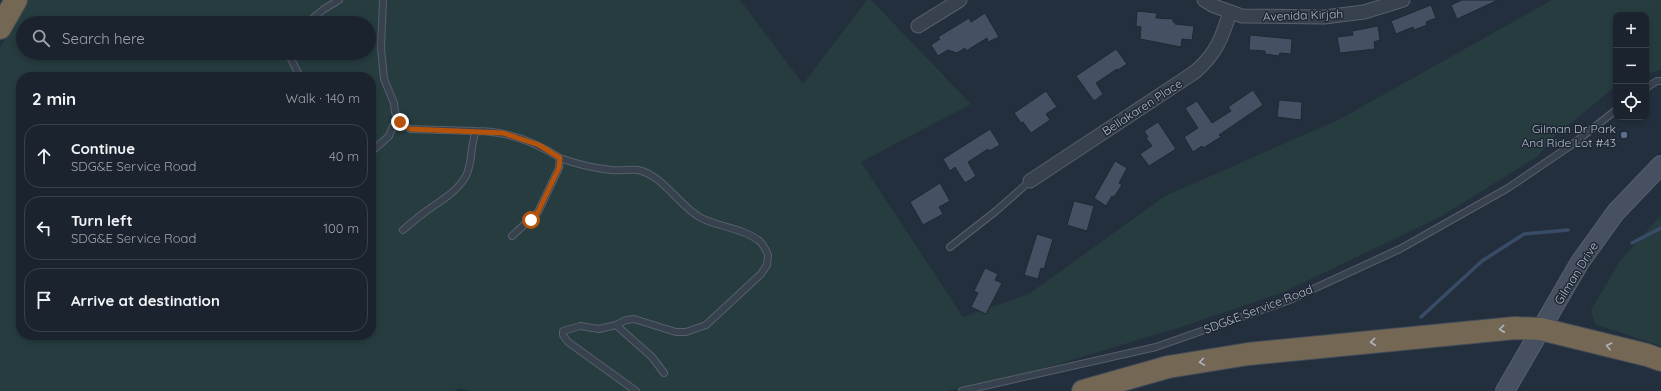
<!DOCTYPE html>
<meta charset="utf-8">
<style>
:root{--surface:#1b232e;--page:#242b36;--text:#f1f3f6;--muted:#a0a4aa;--line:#39404a}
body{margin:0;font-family:Quicksand,sans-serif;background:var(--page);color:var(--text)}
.controls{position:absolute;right:12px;top:12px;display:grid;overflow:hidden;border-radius:8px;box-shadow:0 2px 6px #0003}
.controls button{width:36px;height:36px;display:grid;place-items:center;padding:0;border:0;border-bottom:1px solid var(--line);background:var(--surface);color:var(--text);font:20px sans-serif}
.stop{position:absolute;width:12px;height:12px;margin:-9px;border:3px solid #b45309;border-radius:50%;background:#fff}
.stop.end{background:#b45309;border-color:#fff;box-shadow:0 1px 4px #0008}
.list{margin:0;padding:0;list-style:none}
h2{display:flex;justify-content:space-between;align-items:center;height:52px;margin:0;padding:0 16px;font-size:17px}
h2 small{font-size:13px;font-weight:400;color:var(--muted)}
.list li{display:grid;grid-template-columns:26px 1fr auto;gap:12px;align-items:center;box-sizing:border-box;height:64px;margin:0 8px 8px;padding:0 8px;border:1px solid var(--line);border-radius:16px}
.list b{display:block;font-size:15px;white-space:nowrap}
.list p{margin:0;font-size:13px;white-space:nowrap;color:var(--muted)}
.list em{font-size:13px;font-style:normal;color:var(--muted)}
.icon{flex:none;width:22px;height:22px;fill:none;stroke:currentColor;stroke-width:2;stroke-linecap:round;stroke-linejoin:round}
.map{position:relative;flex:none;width:1661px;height:391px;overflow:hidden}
.search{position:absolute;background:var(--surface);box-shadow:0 2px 6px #0003;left:16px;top:16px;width:360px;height:44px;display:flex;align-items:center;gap:10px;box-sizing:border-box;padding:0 14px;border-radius:22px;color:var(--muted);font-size:15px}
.panel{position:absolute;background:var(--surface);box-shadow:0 2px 6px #0003;left:16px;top:72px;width:360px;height:268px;border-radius:16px}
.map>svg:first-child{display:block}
.green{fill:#263c3f;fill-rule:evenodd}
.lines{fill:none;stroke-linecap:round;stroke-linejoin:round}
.stream{stroke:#394c67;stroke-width:3.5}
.building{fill:#455162;stroke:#1f2835}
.lane-casing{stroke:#565f6c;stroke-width:8}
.street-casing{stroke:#565f6c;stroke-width:15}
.secondary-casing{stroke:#565f6c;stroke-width:20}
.highway-casing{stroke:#434c59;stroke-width:24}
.lane{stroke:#38414e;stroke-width:6}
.street{stroke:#38414e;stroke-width:13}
.secondary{stroke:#465061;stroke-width:18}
.highway{stroke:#746855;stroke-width:22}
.oneway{stroke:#aeb4bd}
.route{stroke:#b45309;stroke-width:5}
.service-dot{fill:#5c6f8a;stroke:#1d2633;stroke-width:1.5}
.labels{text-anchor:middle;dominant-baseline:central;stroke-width:3;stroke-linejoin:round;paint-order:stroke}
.street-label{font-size:12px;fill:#b4bcc9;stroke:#1d2633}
.poi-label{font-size:12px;fill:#b4bcc9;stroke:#1d2633;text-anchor:end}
</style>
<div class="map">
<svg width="1661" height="391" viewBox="0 0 1661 391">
<rect width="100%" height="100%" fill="#242f3e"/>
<path class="green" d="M28 0H740L803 84 867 0H871L971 104 861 162 963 317 1029 294 1165 196 1340 119 1552 0H1661V70L1646 74V15H1616V86L1555 136 1538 156 1442 216 1284 292 1181 327 1005 380 946 391H472L459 388 454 391H0V48ZM23 23H369V53H23ZM21 77H371V335H21Z
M1661 215V346L1595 324 1591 310 1620 261Z"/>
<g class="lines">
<path class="stream" d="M1632 243 1661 228
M1421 317 1482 261 1524 234 1568 230"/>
</g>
<path class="building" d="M1462 0H1498L1457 19 1451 5Z
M1431 5 1436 18 1426 22 1427 25 1414 30 1413 27 1396 34 1391 21Z
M1137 11 1157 13 1156 18 1173 19V22H1175V24L1194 26 1192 40 1182 39 1181 47 1140 39 1141 27 1136 26Z
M985 13 999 37 988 42 987 38 966 51 965 48 957 53 948 50 938 56 931 45 940 39 938 37 969 18 971 22Z
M1378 26 1380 40 1374 42 1375 49 1340 53 1337 37 1353 35 1352 31Z
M1250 35 1292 39 1291 54 1280 53 1279 56 1265 54V51L1249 50Z
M1116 49 1127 64 1118 70 1117 69 1096 83 1103 94 1094 101 1076 76Z
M1253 90 1263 105 1219 135 1221 137 1203 148 1202 146 1193 152 1184 137 1198 128 1185 108 1197 101 1212 123 1231 111 1228 107Z
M1046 91 1057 107 1046 114 1050 120 1031 133 1023 122 1021 123 1014 113Z
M1279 100 1302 102 1301 120 1277 117Z
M1158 122 1176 149 1149 166 1140 154 1152 146 1146 138 1148 137 1144 131Z
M990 129 1000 145 989 151 988 149 968 162 976 176 965 183 955 167 950 171 943 159Z
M1115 161 1127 168 1119 183 1122 185 1114 197 1112 196 1106 206 1094 198Z
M940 183 950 201 939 207 943 214 923 225 910 202Z
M1074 201 1094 206 1087 231 1067 225Z
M1037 234 1053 239 1044 269 1041 268 1038 279 1024 275Z
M985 268 998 274 995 280 1002 283 986 314 971 307 978 293 974 291Z"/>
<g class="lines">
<defs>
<path id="lane" d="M383 0 381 48 384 79 394 103 395 112 400 122
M307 23 324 9 339 0
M288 53 300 77
M1646 88 1657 81H1661
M371 152 389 136 393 126 400 122 410 129 476 131
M403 230C410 224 417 218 425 212 440 201 456 193 466 176 473 162 470 145 476 131 507 131 535 142 560 158
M512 236 538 212 559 168 560 158C576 164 593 168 611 170 620 171 629 169 638 170 663 175 679 206 701 218 719 227 742 228 758 240 763 243 766 250 768 255L767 265 761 274 706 325 686 332H676L634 319 626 320 616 325
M950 247 996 211 1030 181
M636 391 568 342 563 335V331L580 326 599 329 616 325 652 357 664 373
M962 391 1156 347 1287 301 1400 249 1508 188 1573 144 1616 110"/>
<path id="street" d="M1204 0 1214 6 1242 16 1324 17 1364 12 1403 0
M918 26 960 0
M1030 181 1195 72C1216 54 1222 38 1230 12"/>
<path id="secondary" d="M1505 391 1580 262 1616 212 1661 165"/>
<path id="highway" d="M0 28 16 0
M1083 391 1168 367 1248 354 1515 328 1541 329 1647 355 1661 360"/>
</defs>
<use href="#lane" class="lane-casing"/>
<use href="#street" class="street-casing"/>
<use href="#secondary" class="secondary-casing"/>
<use href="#highway" class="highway-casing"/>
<use href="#lane" class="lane"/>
<use href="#street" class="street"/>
<use href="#secondary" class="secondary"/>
<use href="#highway" class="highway"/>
</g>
<defs><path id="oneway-chevron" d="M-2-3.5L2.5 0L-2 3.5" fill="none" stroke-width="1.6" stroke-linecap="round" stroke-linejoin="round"/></defs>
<g class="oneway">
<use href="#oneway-chevron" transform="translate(1502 329) rotate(174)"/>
<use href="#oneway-chevron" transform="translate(1373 342) rotate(174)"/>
<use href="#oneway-chevron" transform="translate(1609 346) rotate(-166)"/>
<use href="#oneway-chevron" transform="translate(1202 362) rotate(171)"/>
</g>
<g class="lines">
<path class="route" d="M400 122 410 129 503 133 539 145 560 158 559 168 556 174 538 212 531 220"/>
</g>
<circle class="service-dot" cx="1624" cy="135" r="4"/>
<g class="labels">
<g class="street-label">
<text transform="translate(1303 15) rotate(-2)">Avenida Kirjah</text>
<text transform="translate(1142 107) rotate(-33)">Bellakaren Place</text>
<text transform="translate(1576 273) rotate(-58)">Gilman Drive</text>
<text transform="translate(1258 309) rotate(-21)">SDG&amp;E Service Road</text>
</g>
<g class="poi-label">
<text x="1616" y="128">Gilman Dr Park<tspan x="1616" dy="14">And Ride Lot #43</tspan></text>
</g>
</g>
</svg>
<div class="controls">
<button>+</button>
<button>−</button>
<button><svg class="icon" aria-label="locate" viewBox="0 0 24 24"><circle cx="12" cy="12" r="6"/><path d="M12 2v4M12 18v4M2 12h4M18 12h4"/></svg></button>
</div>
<div class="stop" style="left:531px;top:220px"></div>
<div class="stop end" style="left:400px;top:122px"></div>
<div class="search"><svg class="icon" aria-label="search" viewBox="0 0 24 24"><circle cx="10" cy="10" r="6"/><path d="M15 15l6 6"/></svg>Search here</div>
<section class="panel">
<h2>2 min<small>Walk · 140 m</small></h2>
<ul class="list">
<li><svg class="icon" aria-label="ahead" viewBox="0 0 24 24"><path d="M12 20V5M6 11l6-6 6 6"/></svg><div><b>Continue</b><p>SDG&amp;E Service Road</p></div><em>40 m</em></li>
<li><svg class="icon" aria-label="left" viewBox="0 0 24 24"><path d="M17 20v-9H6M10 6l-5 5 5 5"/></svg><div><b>Turn left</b><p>SDG&amp;E Service Road</p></div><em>100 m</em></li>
<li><svg class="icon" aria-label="arrive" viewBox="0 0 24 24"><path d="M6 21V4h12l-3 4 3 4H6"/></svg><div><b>Arrive at destination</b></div></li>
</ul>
</section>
</div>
